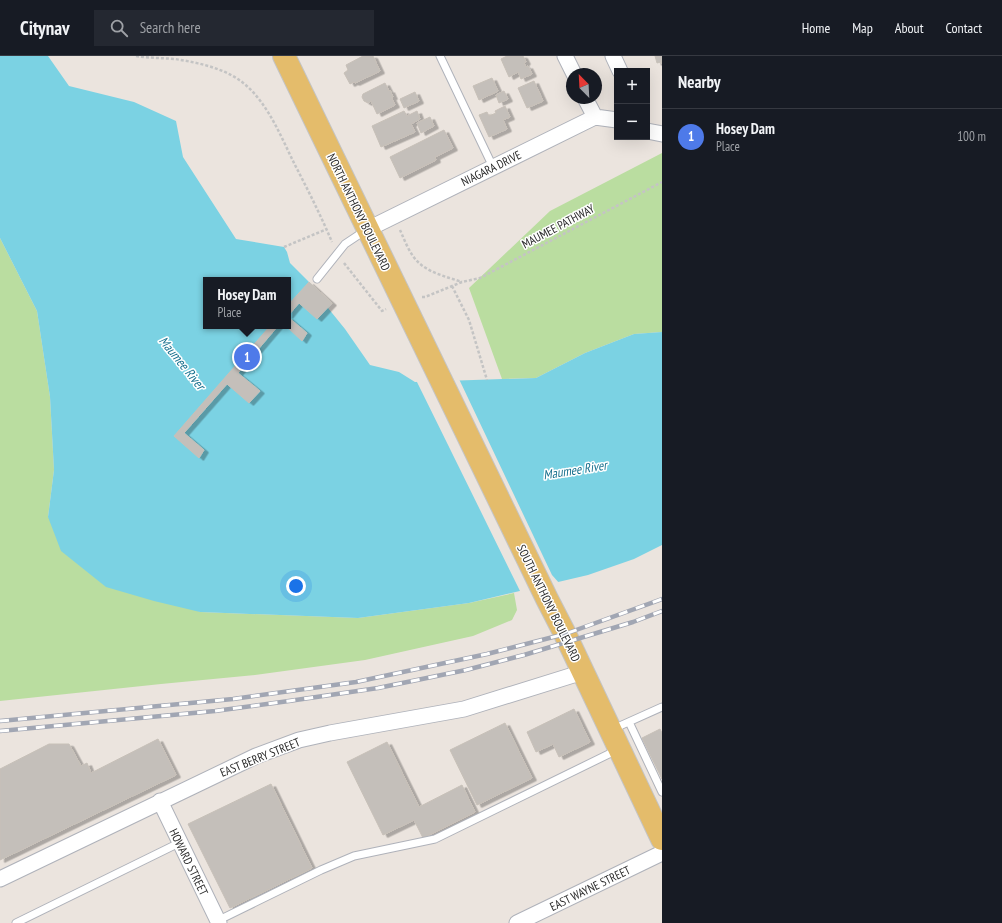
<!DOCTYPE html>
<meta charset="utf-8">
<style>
:root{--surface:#171b24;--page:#242831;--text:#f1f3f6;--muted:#9ea1a6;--line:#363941;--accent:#4e7ae9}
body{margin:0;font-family:"PT Sans Narrow",sans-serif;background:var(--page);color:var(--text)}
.controls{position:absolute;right:12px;top:12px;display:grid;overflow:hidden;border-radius:0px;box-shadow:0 4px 16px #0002}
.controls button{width:36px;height:36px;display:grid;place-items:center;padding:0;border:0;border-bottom:1px solid var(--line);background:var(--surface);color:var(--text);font:20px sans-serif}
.compass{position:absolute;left:566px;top:12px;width:36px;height:36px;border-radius:50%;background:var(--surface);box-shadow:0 4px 16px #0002;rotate:336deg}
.you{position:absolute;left:296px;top:530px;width:14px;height:14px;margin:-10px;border:3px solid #fff;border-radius:50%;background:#1a73e8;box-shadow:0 0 0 6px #1a73e833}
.badge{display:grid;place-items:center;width:26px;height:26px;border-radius:50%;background:var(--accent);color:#fff;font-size:13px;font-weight:700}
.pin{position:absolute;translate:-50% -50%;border:2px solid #fff;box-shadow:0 1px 4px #0006}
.popup{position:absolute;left:203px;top:221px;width:88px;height:52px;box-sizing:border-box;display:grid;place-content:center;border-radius:0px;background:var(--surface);filter:drop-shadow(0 1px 3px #0005);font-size:13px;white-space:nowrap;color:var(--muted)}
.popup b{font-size:15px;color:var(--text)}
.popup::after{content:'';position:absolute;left:50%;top:100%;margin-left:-8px;border:8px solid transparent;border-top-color:var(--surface)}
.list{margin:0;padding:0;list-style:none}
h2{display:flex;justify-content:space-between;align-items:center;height:52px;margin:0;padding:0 16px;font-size:17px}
h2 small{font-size:13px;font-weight:400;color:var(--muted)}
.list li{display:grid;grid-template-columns:26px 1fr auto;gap:12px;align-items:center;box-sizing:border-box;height:56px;padding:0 16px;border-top:1px solid var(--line)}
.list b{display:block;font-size:15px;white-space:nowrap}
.list p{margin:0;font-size:13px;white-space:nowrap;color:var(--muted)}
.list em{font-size:13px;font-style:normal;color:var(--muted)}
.icon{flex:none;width:22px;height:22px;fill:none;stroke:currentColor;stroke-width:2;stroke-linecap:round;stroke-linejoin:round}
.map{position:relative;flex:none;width:662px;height:867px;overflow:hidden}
header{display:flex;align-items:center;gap:24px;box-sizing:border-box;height:56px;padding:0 20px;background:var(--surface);border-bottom:1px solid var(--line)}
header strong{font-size:19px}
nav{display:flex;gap:22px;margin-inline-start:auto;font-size:14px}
.search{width:280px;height:36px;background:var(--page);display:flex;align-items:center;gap:10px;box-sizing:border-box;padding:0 14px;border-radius:0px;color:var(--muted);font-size:15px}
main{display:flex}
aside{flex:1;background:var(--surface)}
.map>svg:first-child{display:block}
.green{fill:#badda0}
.water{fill:#7bd2e3;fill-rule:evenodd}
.pier{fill:#ebe4de}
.building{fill:#c4bfba;stroke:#c7c0b8;filter:url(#shadow)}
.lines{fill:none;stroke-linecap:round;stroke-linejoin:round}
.service-casing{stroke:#afb2ba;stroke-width:9}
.minor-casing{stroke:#afb2ba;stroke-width:17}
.primary-casing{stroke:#c4c4c4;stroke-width:24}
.path{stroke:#c4c4c4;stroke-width:2.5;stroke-dasharray:3 2;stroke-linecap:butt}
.service{stroke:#fff;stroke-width:7}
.minor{stroke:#fff;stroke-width:15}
.primary{stroke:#e4bc6b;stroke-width:22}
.rail-casing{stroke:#a1a6b3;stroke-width:4.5}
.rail{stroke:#fff;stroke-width:3;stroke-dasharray:9;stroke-linecap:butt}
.labels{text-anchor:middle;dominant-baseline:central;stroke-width:3;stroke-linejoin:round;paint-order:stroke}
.street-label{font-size:12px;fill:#2b2b2b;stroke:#fff}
.water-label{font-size:13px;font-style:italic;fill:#1a728f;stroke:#fff}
</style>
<header>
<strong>Citynav</strong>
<div class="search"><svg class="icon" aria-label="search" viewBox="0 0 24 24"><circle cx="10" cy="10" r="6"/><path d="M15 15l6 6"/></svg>Search here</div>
<nav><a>Home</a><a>Map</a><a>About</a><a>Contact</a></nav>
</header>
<main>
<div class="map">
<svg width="662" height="867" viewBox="0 0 662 867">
<defs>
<filter id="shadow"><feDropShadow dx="4.5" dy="2.5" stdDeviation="0" flood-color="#0004"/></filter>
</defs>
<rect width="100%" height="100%" fill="#ebe4de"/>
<path class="green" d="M662 97V276L634 278 585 297 536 322 502 323 469 232 550 155Z
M0 182 37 255 50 341 54 414 48 461 200 556 358 562 469 547 514 537 517 554 512 564 473 580 365 604 255 619 161 628 0 645Z"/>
<path class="water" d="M0 0H48L69 30 134 46 176 65 183 101 236 183 284 191 287 196 290 207 331 248 328 252 345 273 370 309 399 316 415 326 536 322 585 297 634 278 662 276V489L634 503 588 519 469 547 358 562 200 556 154 545 106 531 61 495 48 461 54 414 50 341 37 255 0 182ZM206 224H288V270H206Z"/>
<path class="pier" d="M459 323 552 519 560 528 521 537 416 324Z"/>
<path class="building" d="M363 0H373L380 15 355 27 354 26 350 28 344 17 348 14 346 9Z
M507 0H523L526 6 524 7 526 11 528 10 532 18 521 23 518 16 509 21 501 3Z
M655 0H662V8L661 6 657 7Z
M492 22 498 35 479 44 473 30Z
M534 25 543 45 527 52 518 32Z
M385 27 389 35 390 34 393 41H391L395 49 377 58 371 45 368 47 364 45 362 41 363 38Z
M504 35 508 43 499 47 496 39Z
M415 36 419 45 404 52 400 43Z
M505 50 510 61 503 64 507 73 489 81 479 59 487 56 489 60 496 57 495 55Z
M404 55 407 60 417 55 420 63 411 68 415 76 381 91 372 70Z
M430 61 434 70 421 77 417 67Z
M444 74 453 92 435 101 436 104 400 122 390 101Z
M309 226 332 247 317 263 299 247 288 260V249Z
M288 261 307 277 302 285 286 270H288Z
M270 270H278L238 317 260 335 249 347 227 328 184 377 204 394 199 402 174 380Z
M574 653 590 686 559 701 553 688 536 696 527 676Z
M505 667 532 722 477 749 450 694Z
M660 673 662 677V723L642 682Z
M158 683 176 719 0 804V713L49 688H69L81 710 87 707 91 717Z
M387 686 419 751 462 729 475 756 423 782 414 764 383 779 347 706Z
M271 728 312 812 230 852 188 768Z"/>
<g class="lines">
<defs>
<path id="service" d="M440 0 493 111
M317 223 345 188 366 174
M629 666 662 736
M613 673 662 651
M217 865 321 814 354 800 435 783 617 694
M16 867 179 787"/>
<path id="minor" d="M565 0 574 18
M613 0 620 15
M585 42 595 61
M647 75 662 78
M368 173 595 61 617 64
M160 745 219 867
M0 823 256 700 299 684 330 677 464 653 583 616
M517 867 662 797"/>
<path id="primary" d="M284 0 547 543 565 578 662 783"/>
</defs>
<use href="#service" class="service-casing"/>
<use href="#minor" class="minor-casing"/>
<use href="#primary" class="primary-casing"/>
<path class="path" d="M136 0C149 2 162 2 175 3 194 6 214 10 231 19 264 36 279 77 295 109 308 134 321 160 332 186
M400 174C405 185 410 199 419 207 430 217 447 221 462 226
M284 191 327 173
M344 207 382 255 386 253
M452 230 469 264 487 324
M422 241H425L462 226 480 222 662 126"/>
<use href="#service" class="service"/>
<use href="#minor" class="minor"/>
<use href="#primary" class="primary"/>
<defs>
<path id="rail" d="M0 665 233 643 356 626 487 598 565 578 662 543
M0 675 215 655 289 645 378 632 466 614 524 599 633 566 662 555"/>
</defs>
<use href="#rail" class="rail-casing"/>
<use href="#rail" class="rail"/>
</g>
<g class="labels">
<g class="street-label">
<text transform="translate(491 112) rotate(-26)">NIAGARA DRIVE</text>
<text transform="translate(359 156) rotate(64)">NORTH ANTHONY BOULEVARD</text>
<text transform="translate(558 170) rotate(-28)">MAUMEE PATHWAY</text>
<text transform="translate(549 547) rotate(64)">SOUTH ANTHONY BOULEVARD</text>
<text transform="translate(260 701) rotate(-22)">EAST BERRY STREET</text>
<text transform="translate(189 806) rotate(64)">HOWARD STREET</text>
<text transform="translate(590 832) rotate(-26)">EAST WAYNE STREET</text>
</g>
<g class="water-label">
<text transform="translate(182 307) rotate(51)">Maumee River</text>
<text transform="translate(575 414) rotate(-9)">Maumee River</text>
</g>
</g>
</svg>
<div class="controls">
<button>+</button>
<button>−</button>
</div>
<svg class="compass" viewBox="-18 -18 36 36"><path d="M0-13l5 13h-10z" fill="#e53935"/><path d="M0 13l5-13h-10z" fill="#9ea1a6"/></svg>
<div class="you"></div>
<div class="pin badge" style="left:247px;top:301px">1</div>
<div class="popup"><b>Hosey Dam</b>Place</div>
</div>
<aside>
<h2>Nearby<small></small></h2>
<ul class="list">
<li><span class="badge">1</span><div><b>Hosey Dam</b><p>Place</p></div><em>100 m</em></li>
</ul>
</aside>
</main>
